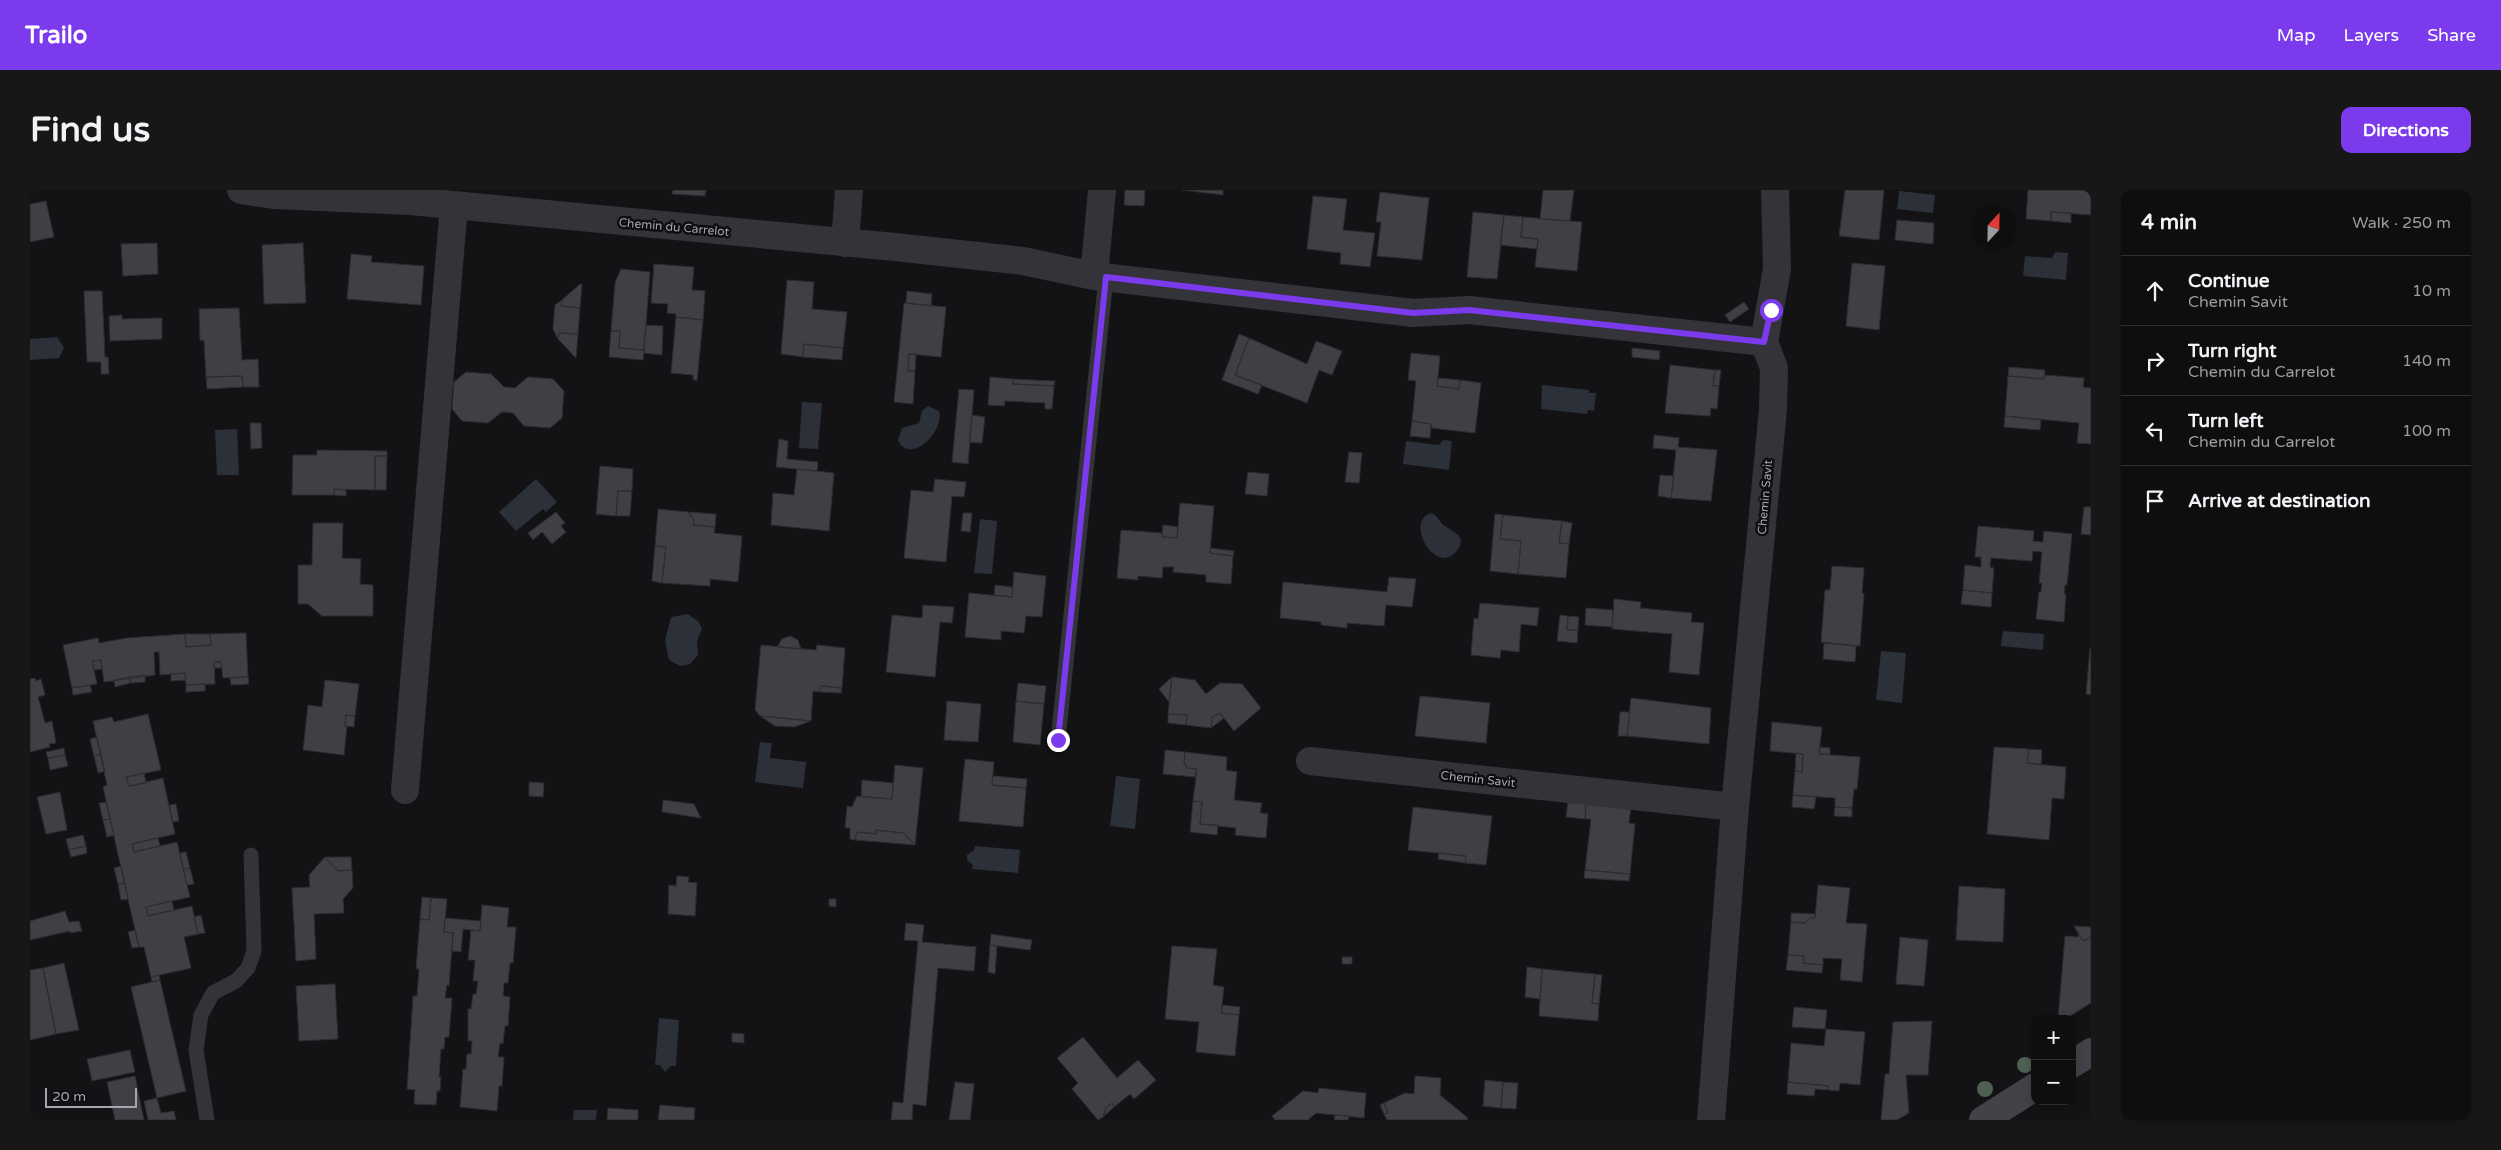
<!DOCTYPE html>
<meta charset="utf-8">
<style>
:root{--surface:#0e0e0f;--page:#171718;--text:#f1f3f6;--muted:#9b9c9e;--line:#2e2e2f;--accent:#7c3aed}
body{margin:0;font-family:"Varela Round",sans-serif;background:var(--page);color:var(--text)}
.controls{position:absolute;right:15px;bottom:15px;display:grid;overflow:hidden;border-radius:10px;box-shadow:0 2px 8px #0003}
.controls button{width:45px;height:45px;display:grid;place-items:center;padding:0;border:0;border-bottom:1px solid var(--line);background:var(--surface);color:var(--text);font:25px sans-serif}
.compass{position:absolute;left:1941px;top:15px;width:45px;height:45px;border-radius:50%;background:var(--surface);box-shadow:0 2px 8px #0003;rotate:22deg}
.scale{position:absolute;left:15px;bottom:12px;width:92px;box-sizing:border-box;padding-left:5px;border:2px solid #a4a6b4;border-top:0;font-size:14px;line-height:18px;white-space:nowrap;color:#a4a6b4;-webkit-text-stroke:4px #0e0d0f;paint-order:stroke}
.stop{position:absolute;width:15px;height:15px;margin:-11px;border:4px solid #7c3aed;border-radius:50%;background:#fff}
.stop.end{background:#7c3aed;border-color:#fff;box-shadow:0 1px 5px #0008}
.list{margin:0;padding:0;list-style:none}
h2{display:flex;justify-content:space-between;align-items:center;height:65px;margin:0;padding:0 20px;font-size:21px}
h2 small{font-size:16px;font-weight:400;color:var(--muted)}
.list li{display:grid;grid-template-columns:32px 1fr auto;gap:15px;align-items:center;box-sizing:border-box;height:70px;padding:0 20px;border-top:1px solid var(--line)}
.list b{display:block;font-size:19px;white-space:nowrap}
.list p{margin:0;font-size:16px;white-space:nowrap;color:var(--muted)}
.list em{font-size:16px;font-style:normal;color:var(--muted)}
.icon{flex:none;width:28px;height:28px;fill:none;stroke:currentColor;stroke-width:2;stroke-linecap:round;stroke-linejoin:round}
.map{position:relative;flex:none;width:2061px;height:930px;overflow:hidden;border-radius:10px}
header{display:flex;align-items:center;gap:30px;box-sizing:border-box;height:70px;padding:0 25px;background:var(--accent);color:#fff}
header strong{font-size:24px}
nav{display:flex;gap:28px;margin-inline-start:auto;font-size:18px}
.intro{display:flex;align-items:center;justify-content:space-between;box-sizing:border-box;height:120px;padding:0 30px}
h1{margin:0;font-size:35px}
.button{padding:12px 22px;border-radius:10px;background:var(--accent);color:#fff;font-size:18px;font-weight:700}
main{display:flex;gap:30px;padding:0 30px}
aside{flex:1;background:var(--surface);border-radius:10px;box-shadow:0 2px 8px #0003}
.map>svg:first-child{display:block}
.water{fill:#2b3039}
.building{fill:#3f3f44;stroke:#2d2c30}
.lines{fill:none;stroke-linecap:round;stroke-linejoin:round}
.service{stroke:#343339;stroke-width:15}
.minor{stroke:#343339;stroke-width:28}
.secondary{stroke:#424249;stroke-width:28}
.tree{fill:#4d6052}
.route{stroke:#7c3aed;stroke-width:6}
.labels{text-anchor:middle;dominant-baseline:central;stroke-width:5;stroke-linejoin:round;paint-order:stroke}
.street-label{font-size:12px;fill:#a4a6b4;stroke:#0e0d0f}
</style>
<header>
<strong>Trailo</strong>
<nav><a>Map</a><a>Layers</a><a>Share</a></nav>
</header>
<div class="intro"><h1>Find us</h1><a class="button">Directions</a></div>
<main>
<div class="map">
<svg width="2061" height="930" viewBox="0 0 2061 930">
<rect width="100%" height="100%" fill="#131214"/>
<path class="water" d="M1869 1 1905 5 1903 23 1867 19Z
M2025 62 2038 63 2036 90 1993 86 1995 66 2022 68Z
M27 147 34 158 29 168 0 170V149Z
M1512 195 1559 200V203H1566L1564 221 1558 220 1557 224 1511 219Z
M772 212 792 213 788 259 769 258Z
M898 216 909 221C915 242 879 276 868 250L872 238 889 233 892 221Z
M207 239 209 285H187L185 240Z
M1413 250 1422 251 1419 280 1373 274 1376 251 1409 255Z
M506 289 527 312 516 322 513 319 486 341 469 322Z
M1401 323C1409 326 1409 332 1415 336 1423 342 1437 346 1428 359 1426 362 1422 366 1419 367 1399 375 1377 330 1401 323Z
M950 329 967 331 962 384 944 383Z
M658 424 669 432 672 439 667 451 668 465 660 474 650 476 639 470 635 450 641 427Z
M1973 441 2014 444 2013 460 1971 456Z
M1851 461 1876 463 1872 513 1846 510Z
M730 552 742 553 740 568 776 572 773 598 725 592Z
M1086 586 1110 589 1105 639 1080 636Z
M945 656 990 660 988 683 942 679 943 675 937 670V665L944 660Z
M629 828 649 830 646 876H641L635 882 630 875H625Z
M544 920H567L566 930H543Z"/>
<path class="building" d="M643 0H676L675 6 642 4Z
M1095 0H1115L1114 16 1094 15Z
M1152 0H1193V5Z
M1513 0H1544L1540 31 1510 29Z
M1815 0H1854L1849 50 1809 46Z
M1998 0H2061V25L2021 22V31L1996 29Z
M1350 2 1399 8 1392 70 1347 66 1351 32H1346Z
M1283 6 1317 9 1313 40 1345 43 1340 77 1310 74 1311 63 1277 59Z
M16 11 24 47 0 52V14Z
M1443 22 1474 25 1467 89 1437 87Z
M2021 22 2041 23V33L2021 31Z
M1474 25 1493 27 1491 47 1508 49 1507 59 1470 55Z
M1493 27 1552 32 1547 81 1505 77 1508 49 1491 47Z
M1867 30 1904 33 1903 54 1865 50Z
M127 53 128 84 93 86 91 54Z
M273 53 276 113 234 114 232 55Z
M321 64 342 66 341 72 394 76 391 115 317 109Z
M1822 73 1855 76 1849 140 1816 136Z
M624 74 664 77 662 100 675 101 673 130 646 127V124L637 123 638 114 621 113Z
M591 79 620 82 614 160 589 158 590 141H581L585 93Z
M757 90 784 92 782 119 817 122 813 158 774 154 773 167 751 164Z
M550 94H552L550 118 531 116 532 110Z
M54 101H72L75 167H78L79 184H71V172H57Z
M877 101 902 104 901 116 876 113Z
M532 110 531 116 550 118 548 144 529 143 528 149 523 139 525 115Z
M1714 112 1719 119 1700 132 1695 125Z
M874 113 916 117 911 167 879 164 878 181H885L883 214 864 212Z
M209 118 212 170 228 169 229 197H213L212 186 176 187 174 150 170 151 169 119Z
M92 125V129L132 128V149L80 151 79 126Z
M646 127 673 130 667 191 663 189V185L641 183Z
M616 135 633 136 632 165 613 163Z
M581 141H590L589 158 614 160 613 170 579 167Z
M529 143 548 144 546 168 528 149Z
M1209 144 1219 148 1205 185 1232 195 1228 204 1192 190Z
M1219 148 1277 174 1286 151 1312 161 1302 185 1289 180 1277 213 1205 185Z
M774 154 813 158 812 170 773 167Z
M1602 158 1630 161 1629 170 1602 167Z
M1381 163 1410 166 1407 196 1429 199 1430 190 1451 193 1445 243 1401 238V234L1382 231 1386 191 1378 190Z
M879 164H886L885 181H878Z
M1640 175 1685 180 1683 196H1689L1687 219 1681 218 1680 226 1635 223Z
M1979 177 2015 180 2014 189 1978 186Z
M1685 180H1691L1689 196H1683Z
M436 182 461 184 474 197 485 198 498 187 523 189 534 201 532 228 520 238 494 236 483 223 472 222 458 233 432 231 422 219 424 192Z
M2014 185 2054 188 2053 197 2061 198V254L2047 253 2049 233 1975 226 1978 186 2014 189Z
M212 186 213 197 177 199 176 187Z
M960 187 983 189V194L1024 196 1022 219H1015V213L975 211 974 216 958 215Z
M1408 188 1430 190 1429 199 1407 196Z
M983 189 1025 191 1024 196 983 194Z
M929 199 944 200 938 274 922 272Z
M942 225 955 227 952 253 939 252Z
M1975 226 2011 230 2010 240 1974 237Z
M1382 231 1401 234 1400 248 1380 246Z
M220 233H231L232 258 221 259Z
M1624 245 1649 248 1648 257 1687 260 1681 311 1641 308 1646 260 1623 258Z
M749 249 758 251 757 269 788 272 787 281 746 277Z
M287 260 357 261V266H345V300L304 299V305H262L263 265H287Z
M1319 262 1332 263 1329 293 1315 292Z
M345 266H357L356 300H345Z
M570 276 603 279 602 301H588L586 326 566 324Z
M767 279 804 283 799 341 741 335 743 303 764 305Z
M1218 282 1239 284 1237 306 1215 304Z
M1630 285 1644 286 1641 308 1628 306Z
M905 289 936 292 934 307 922 306 916 372 874 368 881 300 903 302Z
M304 299 316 300V306L304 305Z
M588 301H602L600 326H586Z
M1150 313 1184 316 1180 363 1203 366 1201 394 1176 392V385L1143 382 1144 377H1133L1132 388 1108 386V390L1087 388 1091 340 1132 343V347L1147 348Z
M2054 317H2061V345L2051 344Z
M628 319 658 322 664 330 663 335 685 337 684 343 712 346 708 392 680 389V396L632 393 636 357 625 356Z
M526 322 535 333 531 336 536 342 522 354 512 342 503 350 498 343Z
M658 322 686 324 685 337 663 335 664 330Z
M933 323H942L940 342 931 341Z
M1465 324 1473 325 1470 349 1491 351 1488 384 1460 381Z
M1473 325 1532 331 1529 353 1539 354 1536 388 1488 384 1491 351 1470 349Z
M1532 331 1542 333 1539 354 1529 353Z
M283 333H313L312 368 331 369 330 394 343 395V426H292L278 414H268V375H282Z
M1133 335 1148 337 1147 348 1132 347Z
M1948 336 2004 341 2003 351 2013 352 2014 341 2042 344 2037 395H2035L2034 404H2036L2034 432 2006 429 2009 402H2011L2012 393H2009L2012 362 2003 361 2002 371 1961 368 1960 377 1964 378 1962 403 1933 400 1935 375 1951 377V367H1945Z
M625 356 636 357 632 393 622 391Z
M1180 358 1204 361 1203 366 1180 363Z
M1802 376 1834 378 1832 403 1834 404 1830 456 1791 452 1795 400H1800Z
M984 382 1016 386 1012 427 996 426 994 443 971 441V450L935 447 939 403 982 407Z
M1359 387 1386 389 1382 417 1356 415 1354 436 1317 433V438L1291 435V432L1250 428 1253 392 1357 402Z
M965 395 983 397 982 407 964 405Z
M1933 400 1962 403 1961 417 1931 414Z
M1584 409 1611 412 1610 418 1662 423 1661 432 1674 433 1669 485 1639 482 1642 444 1582 439Z
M1450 413 1509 418 1507 436 1491 434 1489 462 1471 460 1470 468 1441 465 1444 428 1448 429Z
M893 415 924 417 922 433 910 432 905 487 856 482 862 425 892 428Z
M1556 418 1583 420 1582 437 1555 435Z
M1530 425 1538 426 1537 440H1548L1547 453 1527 451Z
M1538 426 1549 427 1548 440H1537Z
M216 443 218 487 193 488 191 472H184L185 494 156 495 155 483 130 485 129 462H124L125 485 74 492 71 470 62 471 67 494 42 498 33 455 68 448 69 453 97 448 155 444 156 457 181 455 180 444Z
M155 444H180L181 455 156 457Z
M760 446 768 450 771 459 747 457 752 449Z
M1794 453 1826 456 1825 472 1793 469Z
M731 455 786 460 787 455 815 458 812 498 791 496 790 502 783 501 781 531 730 526 725 520Z
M2060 458 2061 459V505L2056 504Z
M71 470 72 479 64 480 62 471Z
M184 472H191L192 478H184Z
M155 483 156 490 141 491V484Z
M115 485V492L100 493V487Z
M100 487V493L85 497 84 490Z
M218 487 219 494 201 495 200 488Z
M1142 487 1139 512 1129 499Z
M1142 487 1165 490 1176 504 1190 493 1212 494 1231 518 1204 541 1190 523 1182 527 1181 538 1156 535 1157 525 1138 524Z
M5 488 6 491 11 489 15 505 8 507 15 533 22 531 26 553 19 554 20 557 0 562V489Z
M295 490 329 494 325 526 316 525 315 536H317L314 565 273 560 278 515 292 517Z
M988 493 1016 496 1014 514 986 511Z
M175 494V501L156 502V495Z
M60 495 62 502 43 505 42 498Z
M791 496 812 498 811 503 790 502Z
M1390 506 1460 513 1456 553 1385 546Z
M1601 508 1681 518 1679 554 1597 546Z
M917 511 951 514 948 552 914 550Z
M986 511 1014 514 1010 555 983 552Z
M1590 522H1600L1597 546H1588Z
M1190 523 1194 528 1181 538 1182 527Z
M118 524 131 580 96 587 99 596 133 588 145 644 102 654 104 662 147 652 160 707 116 717 118 726 162 716 168 744 154 747 161 778 121 787 114 757H109L98 709 73 597 77 595 63 531 82 527 84 532Z
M1138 524 1157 525 1156 535 1138 533Z
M316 525 325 526 324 537 315 536Z
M730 526 781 531 764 537 745 536Z
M1742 532 1792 537 1789 564 1830 567 1827 599H1824L1822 618 1805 617V608L1763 605 1765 581 1772 582 1773 564 1740 561Z
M67 547 71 564 64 566 60 549Z
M1790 557 1800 558V564H1789Z
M1964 557 1999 559 1997 573 2036 577 2034 609 2022 608 2019 650 1957 644Z
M34 558 35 565 18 568 16 562Z
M1999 559 2012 560 2011 575 1997 573Z
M1135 560 1155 562 1154 572 1157 578 1167 579 1165 587 1133 584Z
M1155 562 1197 567 1196 580 1207 582 1204 610 1232 613 1230 623 1238 624 1236 648 1205 645 1206 638 1170 634 1172 612 1163 611 1167 579 1157 578 1154 572Z
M1766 563 1773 564 1772 582 1765 581Z
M71 564 75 581 68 583 64 566Z
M35 565 38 576 20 580 18 568Z
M935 569 964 572 962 595 996 598 993 637 929 631Z
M865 575 893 578 885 655 874 643 846 640V644L827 642 825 650 820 649V638H815L817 616 822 617 827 606 862 609Z
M114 583 116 593 99 596 96 587Z
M963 586 997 589 996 598 962 595Z
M832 590 863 593 862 609 831 607Z
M499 592 514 593 513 607 499 606Z
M30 602 37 640 16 644 7 607Z
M1763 605 1786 607 1784 619 1762 617Z
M633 610 664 614 671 628 632 622Z
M1163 611 1172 612 1170 634 1188 635 1187 645 1160 642Z
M1538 611 1556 613 1555 629 1536 627Z
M76 612 80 629 73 630 69 613Z
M1556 613 1601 617 1599 633 1605 634 1600 684 1555 680 1561 629H1555Z
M146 614 149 631 143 632 139 615Z
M1383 617 1462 626 1456 675 1435 673 1436 666 1378 660Z
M1805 617 1822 618V627L1804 626Z
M80 629 84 645 77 647 73 630Z
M846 640 874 643 885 655 825 650 827 642 846 644Z
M53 645 56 656 39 660 36 649Z
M128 648 130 656 104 662 102 654Z
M56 656 57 663 41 667 39 660Z
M156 662 160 678 153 679 150 663Z
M1409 663 1436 666 1435 673 1408 669Z
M295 667 308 681 322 680 323 698 313 709 314 723 284 724 286 769 266 771 262 698 280 697 279 685Z
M295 667H321L322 680 308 681Z
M91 676 95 693 88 694 84 678Z
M160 678 164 694 157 695 153 679Z
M1555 680 1600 684 1599 691 1554 688Z
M647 686 659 687 658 692 667 693 665 726 638 724 639 695 646 696Z
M95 693 98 709 91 710 88 694Z
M1788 695 1820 698 1816 733 1837 734 1832 792 1810 790 1812 769 1793 768V775L1773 773 1774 766 1758 765 1761 732 1775 733 1780 728H1785Z
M1929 696 1975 699 1973 752 1926 750Z
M392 707 401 708 399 730 390 729Z
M401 708 417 709 414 742 423 743 419 796 417 795 415 808H422L419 847H415L414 859H411L409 887H411L410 901H407L406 915 384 914 385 900 377 899 383 806H387L389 779H386L390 729 399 730Z
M799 709H806V717L799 716Z
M142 711 144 720 118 726 116 717Z
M452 715 479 718 477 737H486L483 773H480L478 793H474L473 806 480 807 478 836H475L473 854 470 853 468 867H474L472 896H469L467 921 430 917 433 879H436L437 864H441L442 851H438V819H441L443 804H446L448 791H443L445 770H438L441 740 450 741Z
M35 721 39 732 49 731 52 741 40 743V741L0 750V731Z
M1761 723 1786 724 1785 728H1780L1775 733 1761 732Z
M171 725 175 743 168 744 164 727Z
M415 728 451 731 450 741 433 739 431 762 422 761 423 743 414 742Z
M876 733 894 735 892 752 946 757 944 781 908 778 896 916 883 914 882 930H861L863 912 873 913 888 751 874 750Z
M2044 736 2061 737V747L2053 751Z
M105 740 109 757 102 758 98 742Z
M2048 742 2053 751 2061 747V813L2035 829H2028L2035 746 2048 747Z
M961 744 1002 750 1000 760 960 755Z
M1870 747 1898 750 1894 796 1866 794Z
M960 755 967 756 965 784 958 782Z
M1142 756 1187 759 1183 795 1194 797 1191 823 1209 825 1205 866 1166 862 1169 832 1135 829Z
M1758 765 1774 766 1773 773 1793 775 1792 783 1756 780Z
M1312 767H1322V774H1312Z
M34 773 49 840 26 844 13 778Z
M1497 777 1512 779 1510 809 1495 807Z
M13 778 26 844 0 850V780Z
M1512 779 1565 784 1562 813 1569 814 1568 831 1509 826Z
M1565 784 1572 785 1569 814 1562 813Z
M129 785 130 790 122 792 121 787Z
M130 790 156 901 127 908 101 797Z
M305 794 308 849 269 851 266 796Z
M1193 815 1210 817 1209 825 1191 823Z
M1764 817 1797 820 1795 839 1762 837Z
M1902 831 1898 885H1876L1879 923 1867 930H1851L1855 884H1859L1863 832Z
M1796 839 1835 842 1830 895 1810 893 1809 901 1798 900V896L1758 892 1761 853 1794 856Z
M702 843 714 844V853L702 852Z
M1053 847 1087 888 1108 870 1126 890 1104 909 1100 904 1084 917 1082 913 1076 918 1073 927 1068 930 1042 899 1048 893 1027 868Z
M100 860 105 882 62 891 57 869Z
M105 886 114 930H85L77 892Z
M1385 886 1411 888 1410 905 1438 928 1437 930H1357L1354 924 1358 923 1354 913 1375 903 1384 904Z
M1455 890 1473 892 1471 918 1453 916Z
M925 892 944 894 940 930H919Z
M1473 892 1488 893 1486 919 1471 918Z
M1758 892 1798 896V900L1785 899 1784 906 1757 904Z
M1289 898 1336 903 1334 928 1286 923 1278 930H1245L1242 926 1273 901 1288 903Z
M127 908 131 923 144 921 146 930H118L114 911Z
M1082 913 1084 917 1073 927 1076 918Z
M1354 913 1358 923 1354 924 1350 915Z
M630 915 665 918 664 930H628Z
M578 918 608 920V930H577Z
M1305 925 1319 926 1318 930H1304Z"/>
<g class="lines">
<path class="service" d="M1028 550 1076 87
M177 930 166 860 171 825 183 803 206 791 218 778 224 761 221 665"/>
<path class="minor" d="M211 0 244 5 381 11 865 57 993 71 1064 86 1383 123 1439 120 1734 152
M815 53 819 0
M1064 86 1072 0
M1280 571 1705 617
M375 600 424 15
M1681 930 1705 617 1743 219 1744 178 1734 152 1747 79 1745 0"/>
<path class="secondary" d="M2042 874 2061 862
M1953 930 2005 897"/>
</g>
<g class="tree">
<circle cx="1995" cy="875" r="8"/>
<circle cx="1955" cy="899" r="8"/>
</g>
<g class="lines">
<path class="route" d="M1028 550 1076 87 1383 123 1439 120 1734 152 1741 120"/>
</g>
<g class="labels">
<g class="street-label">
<text transform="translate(644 37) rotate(5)">Chemin du Carrelot</text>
<text transform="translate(1735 307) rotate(-85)">Chemin Savit</text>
<text transform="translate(1448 589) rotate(6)">Chemin Savit</text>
</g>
</g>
</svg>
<div class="controls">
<button>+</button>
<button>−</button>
</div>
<svg class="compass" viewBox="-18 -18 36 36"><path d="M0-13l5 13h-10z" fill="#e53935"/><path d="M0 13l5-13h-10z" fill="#9b9c9e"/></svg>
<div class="scale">20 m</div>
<div class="stop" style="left:1741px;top:120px"></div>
<div class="stop end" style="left:1028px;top:550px"></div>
</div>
<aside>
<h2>4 min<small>Walk · 250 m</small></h2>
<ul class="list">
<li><svg class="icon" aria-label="ahead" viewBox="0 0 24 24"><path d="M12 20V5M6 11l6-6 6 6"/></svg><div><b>Continue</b><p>Chemin Savit</p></div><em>10 m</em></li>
<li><svg class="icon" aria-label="right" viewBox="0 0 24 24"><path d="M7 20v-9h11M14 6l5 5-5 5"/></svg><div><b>Turn right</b><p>Chemin du Carrelot</p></div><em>140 m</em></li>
<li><svg class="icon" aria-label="left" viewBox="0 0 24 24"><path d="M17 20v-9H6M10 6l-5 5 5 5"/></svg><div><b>Turn left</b><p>Chemin du Carrelot</p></div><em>100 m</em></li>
<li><svg class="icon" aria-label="arrive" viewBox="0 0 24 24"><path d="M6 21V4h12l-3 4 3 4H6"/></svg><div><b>Arrive at destination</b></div></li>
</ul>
</aside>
</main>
